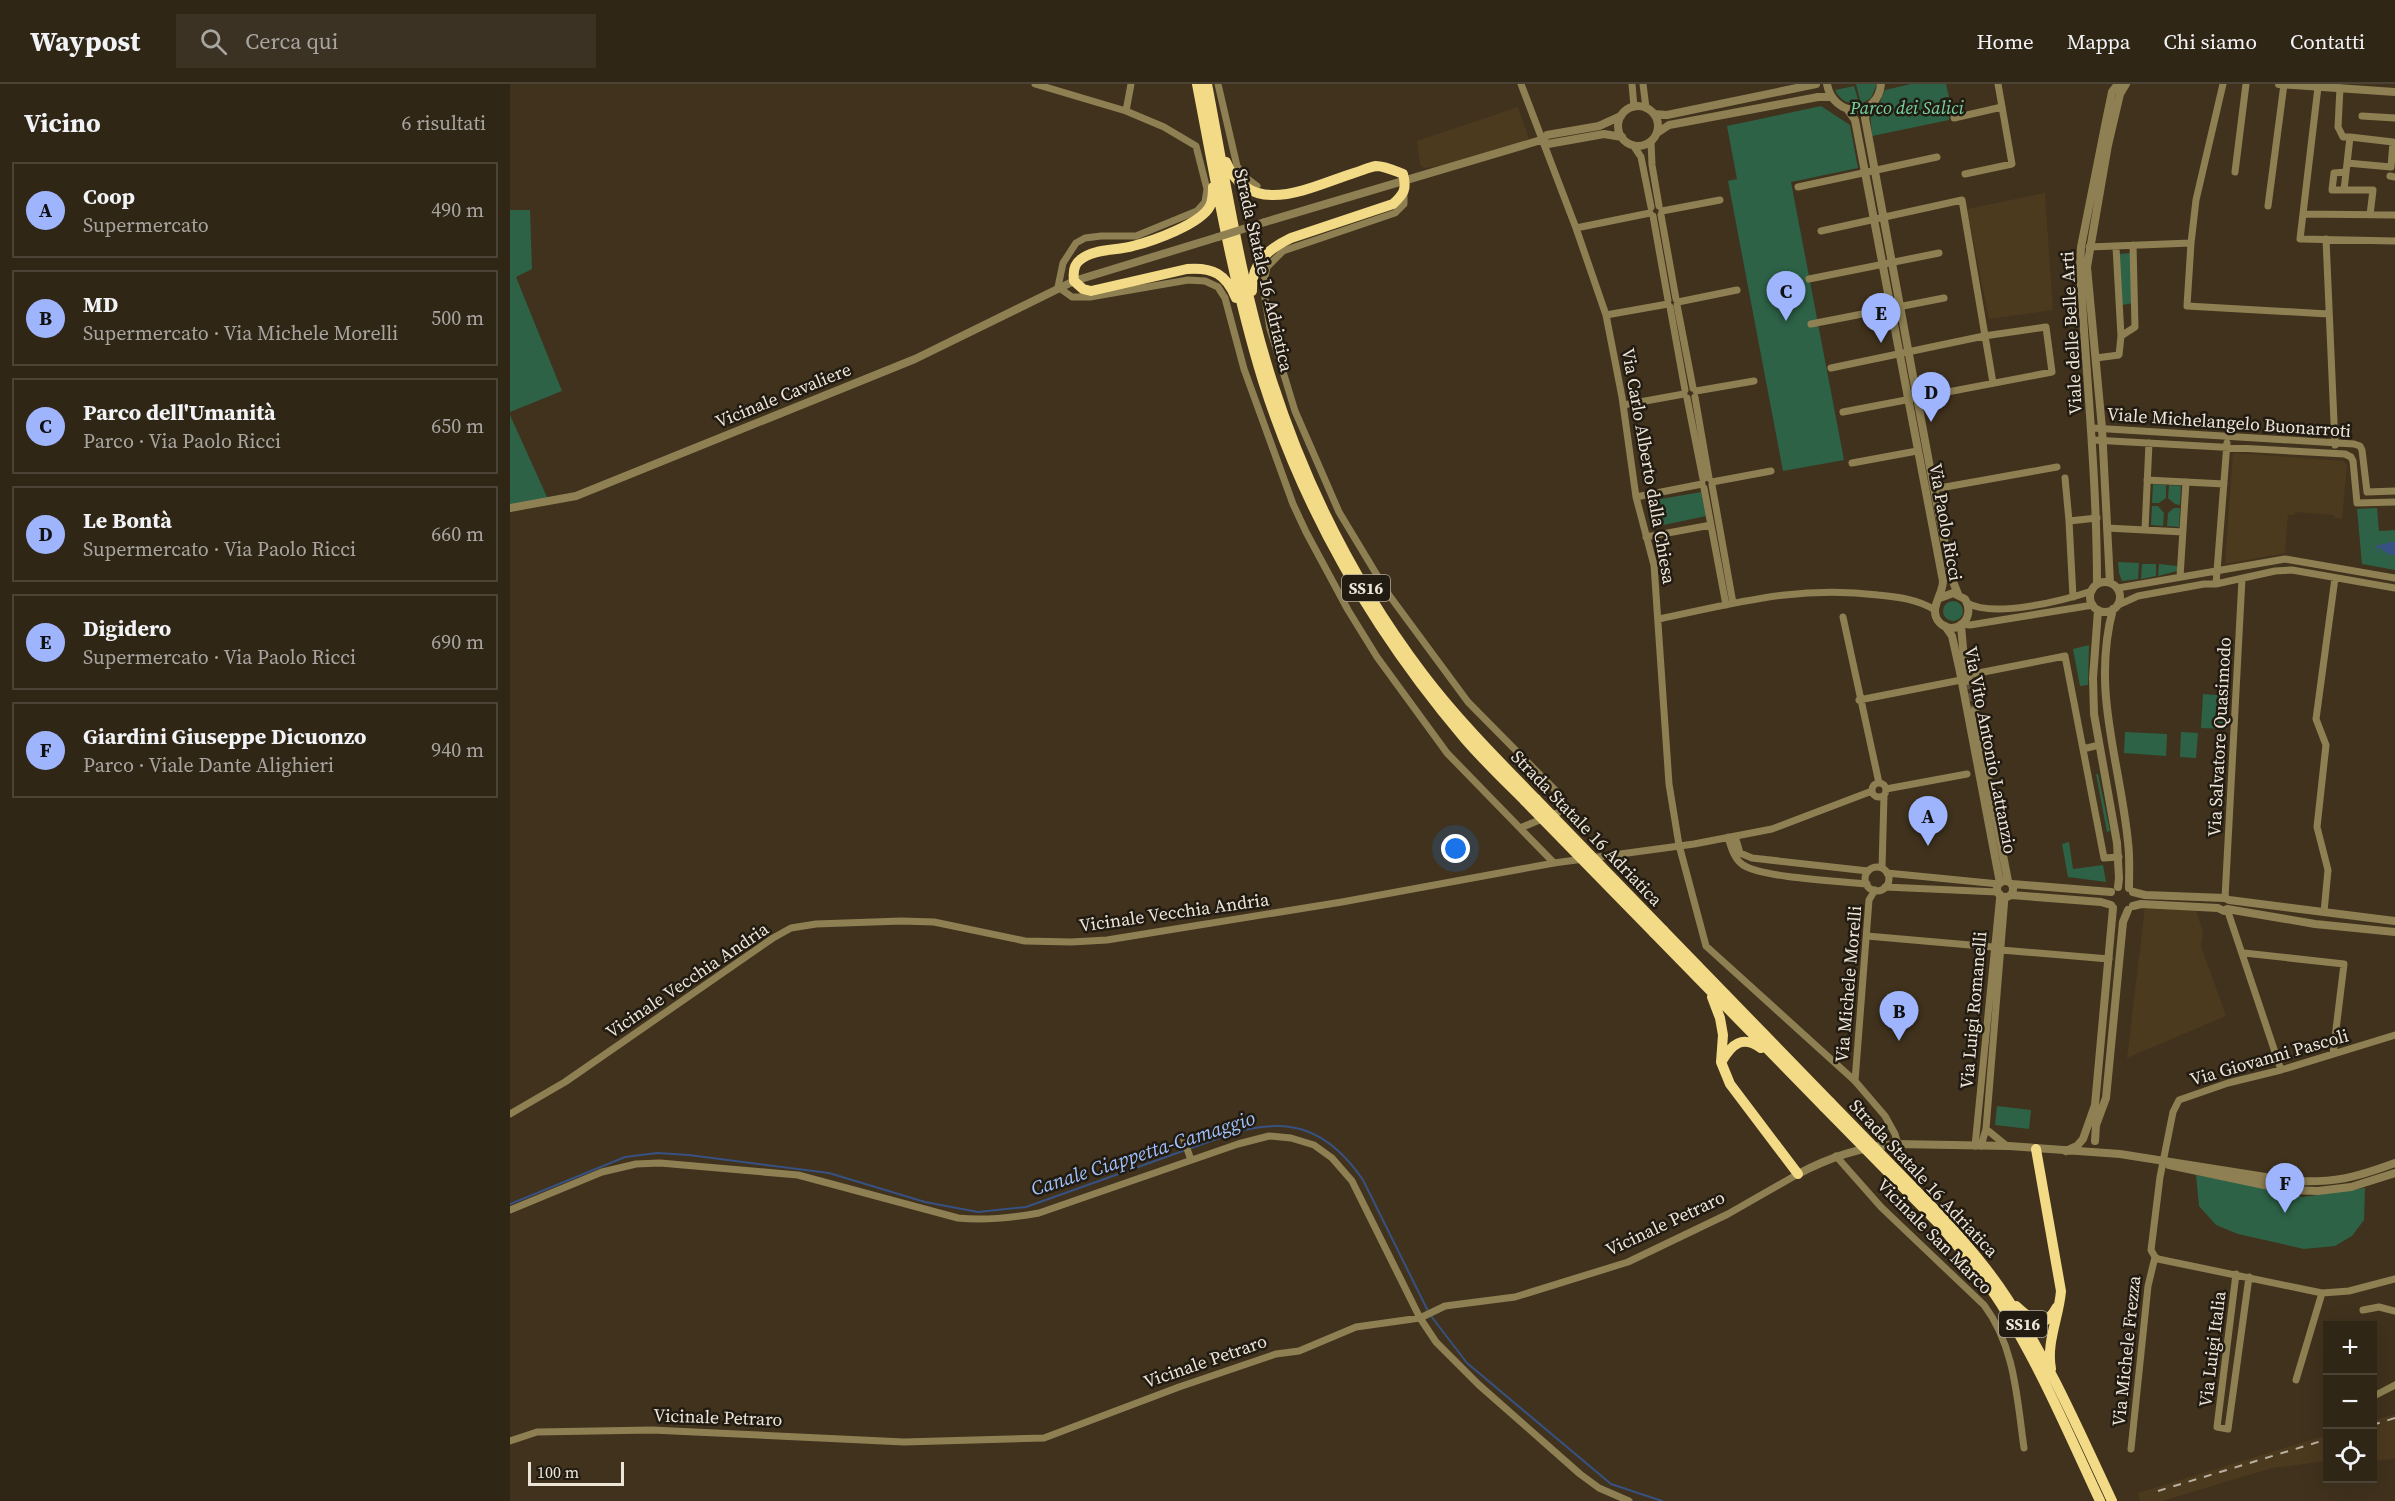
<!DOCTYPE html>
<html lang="it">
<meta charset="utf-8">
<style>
:root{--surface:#302616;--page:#3c3223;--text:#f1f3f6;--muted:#a8a5a1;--line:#4b4335;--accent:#9eb4fd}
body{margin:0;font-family:"Source Serif 4",serif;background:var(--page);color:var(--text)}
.controls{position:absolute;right:18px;bottom:18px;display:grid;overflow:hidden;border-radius:0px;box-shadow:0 6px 24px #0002}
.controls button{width:54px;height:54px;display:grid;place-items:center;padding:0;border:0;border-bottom:2px solid var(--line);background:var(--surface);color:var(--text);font:30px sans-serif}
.scale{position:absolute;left:18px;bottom:15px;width:96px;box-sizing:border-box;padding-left:6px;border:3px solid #eee5d9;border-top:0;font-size:16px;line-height:21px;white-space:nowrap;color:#eee5d9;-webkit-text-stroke:4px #211b12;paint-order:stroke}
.you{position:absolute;left:946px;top:765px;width:21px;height:21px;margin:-15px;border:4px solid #fff;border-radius:50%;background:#1a73e8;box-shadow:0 0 0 9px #1a73e833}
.badge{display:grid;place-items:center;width:39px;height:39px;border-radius:50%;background:var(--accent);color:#111;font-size:20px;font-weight:700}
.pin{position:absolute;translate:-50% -50px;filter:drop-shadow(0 2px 3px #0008)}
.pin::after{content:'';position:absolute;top:32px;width:21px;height:18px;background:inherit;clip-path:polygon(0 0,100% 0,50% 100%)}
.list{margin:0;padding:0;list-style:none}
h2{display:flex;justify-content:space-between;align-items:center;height:78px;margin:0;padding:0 24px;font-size:26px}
h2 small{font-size:20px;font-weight:400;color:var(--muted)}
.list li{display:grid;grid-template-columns:39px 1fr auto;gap:18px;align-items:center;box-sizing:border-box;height:96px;margin:0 12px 12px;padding:0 12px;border:2px solid var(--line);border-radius:0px}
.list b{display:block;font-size:22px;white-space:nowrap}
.list p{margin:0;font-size:20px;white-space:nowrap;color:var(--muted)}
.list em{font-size:20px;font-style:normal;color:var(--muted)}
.icon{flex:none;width:33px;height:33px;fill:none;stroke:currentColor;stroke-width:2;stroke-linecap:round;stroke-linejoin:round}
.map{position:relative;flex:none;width:1885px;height:1417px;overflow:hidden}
header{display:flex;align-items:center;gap:36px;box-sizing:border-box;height:84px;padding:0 30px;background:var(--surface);border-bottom:2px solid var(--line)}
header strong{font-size:28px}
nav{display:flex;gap:33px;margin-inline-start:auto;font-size:21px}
.search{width:420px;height:54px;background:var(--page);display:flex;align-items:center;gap:15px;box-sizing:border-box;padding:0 21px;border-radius:0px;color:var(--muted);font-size:22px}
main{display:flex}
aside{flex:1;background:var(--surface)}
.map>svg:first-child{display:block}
.built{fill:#4c3a1f}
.green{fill:#2d6246}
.water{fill:#365182}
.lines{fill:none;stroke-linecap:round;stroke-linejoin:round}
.stream{stroke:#365182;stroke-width:2}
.tertiary-tunnel{stroke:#5a4d39;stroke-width:8;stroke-dasharray:8 4;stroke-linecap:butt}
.minor{stroke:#8e8052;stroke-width:7}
.tertiary{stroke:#8e8052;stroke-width:8}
.trunk{stroke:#f3da86;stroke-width:10}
.rail{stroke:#bab0a1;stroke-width:2;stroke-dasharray:8 8;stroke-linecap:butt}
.tertiary-bridge{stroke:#8e8052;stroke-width:8}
.trunk-bridge{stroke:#f3da86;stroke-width:10}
.labels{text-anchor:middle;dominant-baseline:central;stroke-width:5;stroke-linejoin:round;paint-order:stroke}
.shield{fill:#211b12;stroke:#b0a89d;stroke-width:1.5}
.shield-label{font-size:16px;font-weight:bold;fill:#eee5d9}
.park-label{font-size:18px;font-style:italic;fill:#77d5a1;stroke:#211b12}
.street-label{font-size:18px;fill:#eee5d9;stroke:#211b12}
.water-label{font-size:20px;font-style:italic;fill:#a0c2fe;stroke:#211b12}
</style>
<header>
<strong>Waypost</strong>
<div class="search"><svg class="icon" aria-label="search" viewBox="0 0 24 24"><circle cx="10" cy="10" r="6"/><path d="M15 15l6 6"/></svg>Cerca qui</div>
<nav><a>Home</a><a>Mappa</a><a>Chi siamo</a><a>Contatti</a></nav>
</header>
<main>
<aside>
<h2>Vicino<small>6 risultati</small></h2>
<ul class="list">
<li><span class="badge">A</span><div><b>Coop</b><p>Supermercato</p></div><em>490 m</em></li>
<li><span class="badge">B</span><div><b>MD</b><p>Supermercato · Via Michele Morelli</p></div><em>500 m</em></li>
<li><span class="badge">C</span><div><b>Parco dell'Umanità</b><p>Parco · Via Paolo Ricci</p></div><em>650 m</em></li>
<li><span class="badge">D</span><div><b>Le Bontà</b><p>Supermercato · Via Paolo Ricci</p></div><em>660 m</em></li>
<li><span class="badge">E</span><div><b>Digidero</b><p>Supermercato · Via Paolo Ricci</p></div><em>690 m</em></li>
<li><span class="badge">F</span><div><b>Giardini Giuseppe Dicuonzo</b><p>Parco · Viale Dante Alighieri</p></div><em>940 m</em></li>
</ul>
</aside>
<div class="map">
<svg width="1885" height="1417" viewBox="0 0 1885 1417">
<rect width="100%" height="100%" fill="#40321d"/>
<path class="built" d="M1008 23 1019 55 929 82 914 84 910 80 907 57Z
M1535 109 1543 226 1479 235 1457 125Z
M1723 369 1833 377 1837 381 1832 435 1824 434V431L1785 428 1784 431H1778L1775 469 1715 480Z
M1635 823 1686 827 1693 848 1691 862 1716 932 1617 974Z
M1885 1330V1375L1863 1377V1337Z
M1817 1351V1377L1762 1384 1652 1417H1630L1628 1409Z"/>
<path class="green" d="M1346 0H1367L1361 14 1351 20Z
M1401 0H1436L1439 13H1435V16L1440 15 1443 31 1439 32V36L1362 52 1360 28 1370 18 1375 6Z
M1344 2 1349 19C1338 21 1330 16 1325 6Z
M1311 22 1340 41 1348 84 1281 98 1334 376 1273 387 1218 97 1227 95 1217 42Z
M0 126H20L22 185 6 193 52 307 0 328Z
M1621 169 1624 219 1612 221 1609 170Z
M0 331 37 413 38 415 0 421Z
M1643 400 1656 401V414L1649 419H1642Z
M1659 401 1671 402 1670 421 1665 420 1658 414Z
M1191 408 1196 432 1149 442 1145 416Z
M1642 422H1648L1654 429 1653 442 1641 441Z
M1664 424H1670L1669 443 1657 442 1658 429Z
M1867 424 1869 447 1885 446V486L1852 480 1847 425Z
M1608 478 1629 479 1628 495 1612 497 1609 489Z
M1632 480H1646V492L1631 495Z
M1649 480 1667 482V487L1648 492Z
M1433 527a10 10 0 1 1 20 0a10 10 0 1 1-20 0Z
M1579 561 1578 601 1570 602 1563 565Z
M1693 610 1719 612 1717 645 1691 644Z
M1615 648 1657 650 1656 672 1614 669Z
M1671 648 1688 649 1686 674 1670 673Z
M1586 690H1588L1600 747 1597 748Z
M1559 758 1563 785 1593 781 1596 798 1558 793 1552 760Z
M1487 1022 1521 1026 1519 1045 1485 1041Z
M1686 1091 1739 1100 1793 1113 1855 1104 1854 1136 1842 1152 1825 1162 1794 1165 1728 1150 1706 1141 1689 1122Z"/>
<path class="water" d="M1885 457V472L1874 468 1870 463 1867 465 1869 469H1867L1866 462Z"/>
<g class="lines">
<path class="stream" d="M0 1120 115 1073 147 1069 179 1071 319 1089 415 1118 468 1128 516 1123 726 1048C784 1032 820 1048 853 1096L918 1227
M921 1232 957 1279 1101 1400 1152 1417"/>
<path class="tertiary-tunnel" d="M1459 597 1465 626"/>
<path class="minor" d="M525 0 616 27 654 43 686 62 697 105 695 118 687 127 626 152H591L575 154 566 159 553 179 548 203 562 213H580L678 196 695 197 708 203 715 214 734 285 783 420 796 448 838 526 867 573 937 669 1044 779
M708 0 727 82 735 93 747 102
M1011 0 1066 144 1096 231 1112 313 1126 413 1144 481 1159 700 1169 761 1196 862 1345 997 1375 1032 1385 1050 1388 1060
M1122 0 1124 23
M1133 0 1136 24
M1713 0 1686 116 1681 159 1677 222 1818 230
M1808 3 1790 155 1885 157
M1830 4 1828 43 1833 53H1840L1834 106H1863L1860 131
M616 27 621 0
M1852 32 1885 34
M1444 34 1492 23
M1141 57 1142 81 1149 122
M1123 61 1131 73 1141 123
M1837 79 1881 83 1883 58 1840 53
M1725 88 1736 0
M1455 90 1502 80 1488 0
M1880 92 1885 93
M1288 103 1427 73
M1834 106H1822L1824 89 1836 88
M894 110V120L885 129 773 167 757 183 753 202 760 245 785 327 829 428 879 511 958 618 1050 711 1051 722 1049 728 1010 744
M1758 122 1774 0
M1152 127 1210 116
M1793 130 1885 131
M1151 131 1166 215
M1143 132 1158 216
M1066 144 1140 129
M1311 147 1452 116 1483 299
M1816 155 1825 361
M1579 163 1681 159
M1606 163 1611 252
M1299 195 1429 169
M1168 218 1227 206
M1167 221 1183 304
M1160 223 1175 306
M1096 231 1158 220
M1301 240 1434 214
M1586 274 1609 271 1611 252 1625 243 1623 161
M1321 284 1474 252 1536 243 1542 288 1333 328
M1186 307 1244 297
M1185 313 1199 394
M1177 314 1193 395
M1113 321 1174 310
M1582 344 1844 360 1850 362 1852 366 1857 408 1885 407
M1583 356 1835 370 1841 373 1843 377 1847 419 1885 418
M1342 379 1407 367
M1555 394 1559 437
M1637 396 1714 400
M1202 398 1261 387
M1202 401 1223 519
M1194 404 1216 521
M1424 405 1547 383
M1126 413 1192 400
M1597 444 1673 448
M1635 446 1639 359
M1136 453 1201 441
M1670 493 1676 398
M1706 500 1717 359
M1608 504 1775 475 1885 494
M1563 513 1559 437 1587 434
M1457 519C1484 534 1552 517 1582 507
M1608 521 1628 512 1694 500H1706L1765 487 1782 486 1885 504
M1333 533 1369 699
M1149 535C1226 519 1288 501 1368 511 1388 513 1407 515 1425 526
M1451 540 1460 541 1583 521
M1453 592 1555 572 1594 774 1609 773
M1349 616 1451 596
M1573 665 1589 661
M1362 706a7 7 0 1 1 14 0a7 7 0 1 1-14 0Z
M1376 705 1457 690
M1225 752 1230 769 1242 774 1358 787
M1218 753C1221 763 1224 775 1233 781 1253 794 1330 797 1357 800
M1355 795a12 12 0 1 1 24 0a12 12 0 1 1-24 0Z
M1372 784 1374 712
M1377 789 1489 800
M1375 803 1488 808
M1715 814 1732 495
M1717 825 1771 986
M1814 828 1818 786 1807 743 1816 661 1806 635 1825 494
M1357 852 1483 863
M1491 866 1599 875
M1734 869 1834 880 1823 970
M1885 951 1771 986 1718 999 1669 1016 1663 1028 1650 1093 1641 1166 1645 1173 1648 1175 1812 1209 1839 1207 1885 1195
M1345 997 1359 816 1365 806
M0 1030 55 998 263 854 281 844 306 840 391 837 424 838 515 857 561 858 597 856 832 818 1044 779 1184 760 1262 745 1362 707
M1476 1045 1497 1062
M674 1056 681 1076
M1465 1062 1490 810
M1471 1062 1476 1045 1495 813
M1326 1072 1371 1123 1474 1221C1505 1262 1507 1315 1514 1364
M0 1126 92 1088 126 1080 150 1079 288 1091 448 1134C475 1137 501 1134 529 1129L728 1060 759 1052 781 1054 804 1061 822 1074 842 1097 910 1234 926 1258 969 1301 1070 1390 1089 1404 1119 1417
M1726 1190 1707 1343 1718 1345 1739 1193
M1853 1226 1869 1223 1885 1227
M1786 1296 1812 1209
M1862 1313 1885 1301
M0 1357 27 1348 142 1346 394 1358 534 1354 669 1303 766 1270 789 1267 846 1243 910 1234 935 1222 1005 1213 1118 1178 1218 1130 1288 1090
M1621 1365 1638 1202 1645 1173"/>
<path class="tertiary" d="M1317 0C1323 34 1368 35 1371 0
M1769 0 1885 8
M1359 22 1355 34 1424 405 1442 495 1448 510
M1108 42a20 20 0 1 1 40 0a20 20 0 1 1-40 0Z
M1338 26 1345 36 1433 497C1433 511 1418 525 1429 538 1444 554 1467 535 1455 515L1443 509 1430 514
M1144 30 1157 31 1306 0
M1147 49 1159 41 1170 39 1308 13H1321
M1031 56 1038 60 1094 50 1112 53
M755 138 1031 56 1037 51 1089 42 1111 32
M0 424 66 412 405 275 564 197 708 153
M1580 513a15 15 0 1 1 30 0a15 15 0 1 1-30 0Z
M1600 499 1592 344 1577 183 1598 61 1610 10 1616 0
M1587 500C1587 394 1576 290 1570 184L1571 163 1596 37 1602 8 1608 0
M1603 525C1581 607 1610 677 1618 758 1620 773 1619 789 1619 804
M1588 526 1583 594 1584 630 1607 759 1609 794 1608 803
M1451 541 1453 564 1459 597
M1435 542 1442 552 1450 588 1490 799
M1465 626 1498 797
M1487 805a8 8 0 1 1 16 0a8 8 0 1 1-16 0Z
M1502 800 1601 808
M1623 808 1635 811 1715 814 1719 816 1885 837
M1501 811 1591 818 1601 821
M1623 822 1631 820 1708 824 1714 827 1717 825 1805 840 1885 848
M1585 1057 1586 1041 1596 1014 1613 838 1618 826
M1556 1067 1567 1062 1573 1055 1585 1021 1603 824
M1659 1081 1778 1106 1808 1107 1841 1103 1885 1089
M1288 1090C1318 1074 1351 1063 1385 1060L1499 1062 1610 1070 1781 1097C1825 1099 1844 1094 1885 1079"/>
<path class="trunk" d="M687 0C706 99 723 200 753 297 795 429 866 550 955 655 974 677 995 697 1015 717
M697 0C716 99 731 201 762 297 796 402 847 503 913 590 947 635 987 675 1026 715
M716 78C741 136 800 103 844 89 851 87 859 83 866 82 875 82 885 87 893 90 897 105 894 110 883 120L781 154C758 165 741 179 742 207
M703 103C703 109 703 116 700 122 691 140 643 157 623 162 607 167 584 164 570 176 563 181 563 189 564 197L573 205 581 207 677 185C703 183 716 190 726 214
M1153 846 1320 1018
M1144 849 1314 1023
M1202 913 1210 934 1213 951 1211 978 1220 1000 1288 1090
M1212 977C1222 960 1232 951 1251 964
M1526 1065 1551 1207C1549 1233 1536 1258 1541 1285
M1435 1136C1457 1161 1479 1186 1497 1214 1539 1277 1570 1349 1602 1417
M1429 1140C1451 1166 1473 1192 1491 1220 1530 1282 1559 1351 1590 1417
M1506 1222C1522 1237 1534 1247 1547 1223"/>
<path class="rail" d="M1862 1341 1885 1334
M1648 1407 1818 1355"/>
<path class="tertiary-bridge" d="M708 153 755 138"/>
<path class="trunk-bridge" d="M1026 715 1153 846
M1015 717 1144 849
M1320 1018 1435 1136
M1314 1023 1429 1140"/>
</g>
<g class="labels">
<g class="shield">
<rect x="832" y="491" width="48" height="26" rx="4.5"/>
<rect x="1489" y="1227" width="48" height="26" rx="4.5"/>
</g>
<g class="shield-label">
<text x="856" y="504">SS16</text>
<text x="1513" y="1240">SS16</text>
</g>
<g class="park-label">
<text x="1397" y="23">Parco dei Salici</text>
</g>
<g class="street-label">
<text transform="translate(754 186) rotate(77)">Strada Statale 16 Adriatica</text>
<text transform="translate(1561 249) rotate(-93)">Viale delle Belle Arti</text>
<text transform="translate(273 311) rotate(-22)">Vicinale Cavaliere</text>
<text transform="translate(1719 338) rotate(4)">Viale Michelangelo Buonarroti</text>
<text transform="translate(1139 382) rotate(80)">Via Carlo Alberto dalla Chiesa</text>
<text transform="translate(1436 438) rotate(80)">Via Paolo Ricci</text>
<text transform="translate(1709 653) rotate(-87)">Via Salvatore Quasimodo</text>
<text transform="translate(1481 666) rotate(79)">Via Vito Antonio Lattanzio</text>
<text transform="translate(1077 744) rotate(46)">Strada Statale 16 Adriatica</text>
<text transform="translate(664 828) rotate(-8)">Vicinale Vecchia Andria</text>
<text transform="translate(177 896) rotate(-34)">Vicinale Vecchia Andria</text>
<text transform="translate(1338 900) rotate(-85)">Via Michele Morelli</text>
<text transform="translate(1463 926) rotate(-85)">Via Luigi Romanelli</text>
<text transform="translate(1759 973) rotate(-16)">Via Giovanni Pascoli</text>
<text transform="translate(1414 1094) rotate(47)">Strada Statale 16 Adriatica</text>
<text transform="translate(1155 1139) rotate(-25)">Vicinale Petraro</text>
<text transform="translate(1425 1152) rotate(45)">Vicinale San Marco</text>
<text transform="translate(1702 1265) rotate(-83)">Via Luigi Italia</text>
<text transform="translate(1616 1267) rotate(-84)">Via Michele Frezza</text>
<text transform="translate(695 1277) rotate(-19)">Vicinale Petraro</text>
<text transform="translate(208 1333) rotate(2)">Vicinale Petraro</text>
</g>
<g class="water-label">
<text transform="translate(633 1069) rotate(-18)">Canale Ciappetta-Camaggio</text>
</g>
</g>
</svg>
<div class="controls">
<button>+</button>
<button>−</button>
<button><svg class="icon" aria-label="locate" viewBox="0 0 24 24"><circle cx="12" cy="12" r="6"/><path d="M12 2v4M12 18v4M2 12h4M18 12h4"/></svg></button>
</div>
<div class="scale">100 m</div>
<div class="you"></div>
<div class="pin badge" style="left:1418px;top:762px">A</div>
<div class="pin badge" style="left:1389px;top:957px">B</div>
<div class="pin badge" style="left:1276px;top:237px">C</div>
<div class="pin badge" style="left:1421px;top:338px">D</div>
<div class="pin badge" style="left:1371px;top:259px">E</div>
<div class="pin badge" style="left:1775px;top:1129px">F</div>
</div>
</main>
